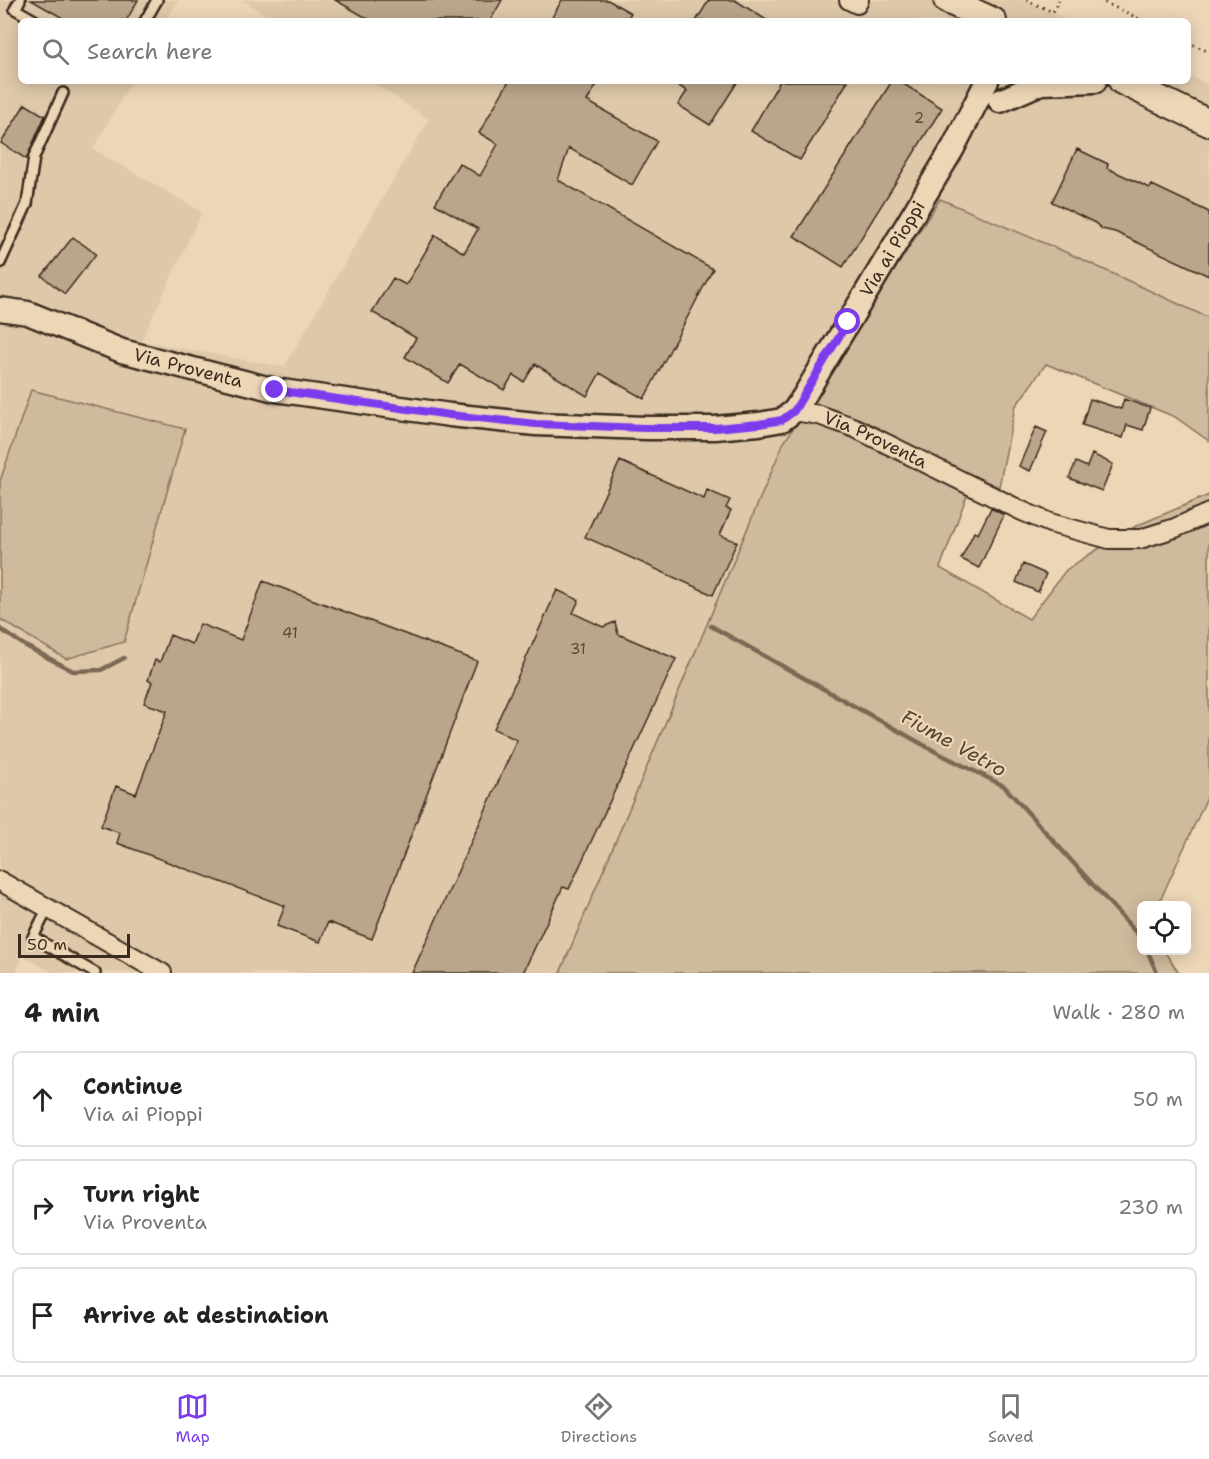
<!DOCTYPE html>
<meta charset="utf-8">
<style>
:root{--surface:#fff;--page:#f6f6f6;--text:#222;--muted:#767676;--line:#e0e0e0;--accent:#7c3aed}
body{margin:0;font-family:"Shantell Sans",sans-serif;background:var(--page);color:var(--text)}
.controls{position:absolute;right:18px;bottom:18px;display:grid;overflow:hidden;border-radius:9px;box-shadow:0 3px 15px #0003}
.controls button{width:54px;height:54px;display:grid;place-items:center;padding:0;border:0;border-bottom:2px solid var(--line);background:var(--surface);color:var(--text);font:30px sans-serif}
.scale{position:absolute;left:18px;bottom:15px;width:112px;box-sizing:border-box;padding-left:6px;border:3px solid #3b2a1e;border-top:0;font-size:16px;line-height:21px;white-space:nowrap;color:#3b2a1e;-webkit-text-stroke:4px #edd6b6;paint-order:stroke}
.stop{position:absolute;width:18px;height:18px;margin:-14px;border:4px solid #7c3aed;border-radius:50%;background:#fff}
.stop.end{background:#7c3aed;border-color:#fff;box-shadow:0 2px 6px #0008}
.list{margin:0;padding:0;list-style:none}
h2{display:flex;justify-content:space-between;align-items:center;height:78px;margin:0;padding:0 24px;font-size:26px}
h2 small{font-size:20px;font-weight:400;color:var(--muted)}
.list li{display:grid;grid-template-columns:39px 1fr auto;gap:18px;align-items:center;box-sizing:border-box;height:96px;margin:0 12px 12px;padding:0 12px;border:2px solid var(--line);border-radius:9px}
.list b{display:block;font-size:22px;white-space:nowrap}
.list p{margin:0;font-size:20px;white-space:nowrap;color:var(--muted)}
.list em{font-size:20px;font-style:normal;color:var(--muted)}
.icon{flex:none;width:33px;height:33px;fill:none;stroke:currentColor;stroke-width:2;stroke-linecap:round;stroke-linejoin:round}
.map{position:relative;flex:none;width:1209px;height:973px;overflow:hidden}
.search{position:absolute;background:var(--surface);box-shadow:0 3px 15px #0003;left:18px;right:18px;top:18px;height:66px;display:flex;align-items:center;gap:15px;box-sizing:border-box;padding:0 21px;border-radius:9px;color:var(--muted);font-size:22px}
.sheet{height:402px;background:var(--surface)}
nav{display:flex;justify-content:space-around;align-items:center;box-sizing:border-box;height:84px;border-top:2px solid var(--line);background:var(--surface);font-size:16px;color:var(--muted)}
nav a{display:grid;justify-items:center;gap:3px}
nav .on{color:var(--accent)}
.map>svg:first-child{display:block}
.built{fill:#dec8a9}
.green{fill:#d0ba9d;stroke:#86725e;stroke-width:1.5}
.lines{fill:none;stroke-linecap:round;stroke-linejoin:round}
.stream{stroke:#7c6855;stroke-width:4.5}
.building{fill:#bba68c;stroke:#3b2a1e;stroke-width:1.5}
.service-casing{stroke:#3b2a1e;stroke-width:14}
.minor-casing{stroke:#3b2a1e;stroke-width:22}
.tertiary-casing{stroke:#3b2a1e;stroke-width:27}
.secondary-casing{stroke:#3b2a1e;stroke-width:30}
.path{stroke:#3b2a1e;stroke-width:3;stroke-dasharray:1.5 4.5;stroke-linecap:butt}
.service{stroke:#edd6b6;stroke-width:9}
.minor{stroke:#edd6b6;stroke-width:18}
.tertiary{stroke:#edd6b6;stroke-width:22}
.secondary{stroke:#edd6b6;stroke-width:26}
.route{stroke:#7c3aed;stroke-width:8}
.labels{text-anchor:middle;dominant-baseline:central;stroke-width:4.5;stroke-linejoin:round;paint-order:stroke}
.number-label{font-size:15px;fill:#5b493a}
.street-label{font-size:18px;fill:#3b2a1e;stroke:#edd6b6}
.water-label{font-size:20px;font-style:italic;fill:#564435;stroke:#edd6b6}
</style>
<div class="map">
<svg width="1209" height="973" viewBox="0 0 1209 973">
<rect width="100%" height="100%" fill="#edd6b6"/>
<filter id="ink" filterUnits="userSpaceOnUse"><feTurbulence type="fractalNoise" baseFrequency=".0167" numOctaves="2"/><feDisplacementMap in="SourceGraphic" scale="12" xChannelSelector="R" yChannelSelector="G"/><feConvolveMatrix kernelMatrix="1 2 1 2 8 2 1 2 1" color-interpolation-filters="sRGB"/></filter>
<g filter="url(#ink)">
<path class="built" d="M0 0H178L166 21H21V81H132L93 149 202 212 141 341 284 367 429 119 370 81H1188V75L1209 85V318L1069 254 939 199 783 444 560 973H53L23 956 16 973H0V619L66 659 31 390 0 481Z
M242 0H1025L1070 21H275Z"/>
<path class="green" d="M940 199 1070 254 1209 318V441L1175 417 1046 364 1015 407 999 487 974 476 940 568 1029 619 1066 570 1090 554 1136 526 1209 495V793L1158 905 1142 906V950L1164 951 1179 973H560L783 444Z
M31 390 185 429 124 642 66 659 0 619V481Z"/>
<g class="lines">
<path class="stream" d="M711 626 938 753 1004 786 1142 939
M0 629 24 645 73 671 101 670 124 658
M1147 950 1157 973"/>
</g>
<path class="building" d="M31 0H138L126 21H68Z
M335 0H502L490 21H372Z
M562 0H608L631 13 626 21H550Z
M709 0H735L768 21H696Z
M509 81H599L587 101 657 141 632 185 569 148 558 180 713 269 644 399 600 373 587 396 535 364 524 382 513 375 504 390 460 364 448 383 405 357 416 338 372 312 393 278 406 285 435 235 464 253 478 229 435 204 459 163 480 176 498 144 479 133Z
M671 81H738L710 125 678 105 687 91Z
M780 81H848L800 160 751 131Z
M892 81H899L942 108 843 267 794 236Z
M25 104 45 116 26 159 1 143Z
M1077 149 1108 164 1107 168 1150 188 1152 185 1209 212V276L1115 232 1102 229 1095 223 1052 202Z
M73 237 96 254 65 294 42 276Z
M1090 399 1121 409 1124 399 1150 408 1143 430 1127 425 1123 438 1082 425Z
M1036 427 1047 432 1030 471 1019 466Z
M1092 454 1113 464 1102 491 1069 478 1076 462 1087 467Z
M620 461 704 499 707 490 730 500 726 508 731 510 720 535 737 542 713 595 585 537Z
M991 508 1004 515 979 568 961 559 974 532 978 534Z
M1023 564 1046 574 1038 592 1016 582Z
M263 581 477 661 372 939 328 922 320 942 277 926 285 906 117 843 120 833 101 826 116 786 136 794 167 711 144 703 152 682 148 680 155 660 160 662 170 635 192 644 200 624 241 640Z
M557 590 579 600 573 613 603 627 615 622 618 634 676 659 569 889 563 887 523 973H412L517 740 494 729Z"/>
<g class="lines">
<defs>
<path id="service" d="M20 0 15 9 36 21
M145 21 157 0
M0 263 27 204 34 157 63 93
M48 908 33 937 95 973"/>
<g id="minor">
<path d="M849 0 857 4 859 0"/>
<path id="s1" d="M794 411 819 415 855 428 1022 511 1050 523 1109 539H1140L1175 528 1209 513"/>
<path d="M0 881 162 973"/>
</g>
<g id="tertiary">
<path d="M1000 101 1041 83 1095 81"/>
<path id="s2" d="M0 309 28 313 122 351 275 390 450 415 536 424 646 428H715L759 424 782 420 794 411 804 396 953 148 987 81"/>
</g>
<path id="secondary" d="M947 0 993 21
M1122 81 1209 123"/>
</defs>
<use href="#service" class="service-casing"/>
<use href="#minor" class="minor-casing"/>
<use href="#tertiary" class="tertiary-casing"/>
<use href="#secondary" class="secondary-casing"/>
<path class="path" d="M1026 0 1053 12 1059 0
M1099 0 1144 21
M1188 42 1209 52"/>
<use href="#service" class="service"/>
<use href="#minor" class="minor"/>
<use href="#tertiary" class="tertiary"/>
<use href="#secondary" class="secondary"/>
</g>
</g>
<g class="lines" filter="url(#ink)">
<path class="route" d="M275 390 450 415 536 424 645 428H715L759 424 782 420 794 411 848 322"/>
</g>
<g class="labels">
<g class="number-label">
<text x="919" y="118">2</text>
<text x="290" y="633">41</text>
<text x="578" y="649">31</text>
</g>
<g class="street-label">
<text stroke="none"><textPath href="#s2" startOffset="1002">Via ai Pioppi</textPath></text>
<text stroke="none"><textPath href="#s2" startOffset="198">Via Proventa</textPath></text>
<text stroke="none"><textPath href="#s1" startOffset="87">Via Proventa</textPath></text>
</g>
<g class="water-label">
<text transform="translate(954 743) rotate(29)">Fiume Vetro</text>
</g>
</g>
</svg>
<div class="controls">
<button><svg class="icon" aria-label="locate" viewBox="0 0 24 24"><circle cx="12" cy="12" r="6"/><path d="M12 2v4M12 18v4M2 12h4M18 12h4"/></svg></button>
</div>
<div class="scale">50 m</div>
<div class="stop" style="left:848px;top:322px"></div>
<div class="stop end" style="left:275px;top:390px"></div>
<div class="search"><svg class="icon" aria-label="search" viewBox="0 0 24 24"><circle cx="10" cy="10" r="6"/><path d="M15 15l6 6"/></svg>Search here</div>
</div>
<section class="sheet">
<h2>4 min<small>Walk · 280 m</small></h2>
<ul class="list">
<li><svg class="icon" aria-label="ahead" viewBox="0 0 24 24"><path d="M12 20V5M6 11l6-6 6 6"/></svg><div><b>Continue</b><p>Via ai Pioppi</p></div><em>50 m</em></li>
<li><svg class="icon" aria-label="right" viewBox="0 0 24 24"><path d="M7 20v-9h11M14 6l5 5-5 5"/></svg><div><b>Turn right</b><p>Via Proventa</p></div><em>230 m</em></li>
<li><svg class="icon" aria-label="arrive" viewBox="0 0 24 24"><path d="M6 21V4h12l-3 4 3 4H6"/></svg><div><b>Arrive at destination</b></div></li>
</ul>
</section>
<nav>
<a class="on"><svg class="icon" aria-label="map" viewBox="0 0 24 24"><path d="M3 6l6-2 6 2 6-2v14l-6 2-6-2-6 2zM9 4v14M15 6v14"/></svg>Map</a>
<a><svg class="icon" aria-label="directions" viewBox="0 0 24 24"><path d="M12 3l9 9-9 9-9-9zM9 14v-3h6M13 9l2 2-2 2"/></svg>Directions</a>
<a><svg class="icon" aria-label="saved" viewBox="0 0 24 24"><path d="M7 4h10v16l-5-4-5 4z"/></svg>Saved</a>
</nav>
